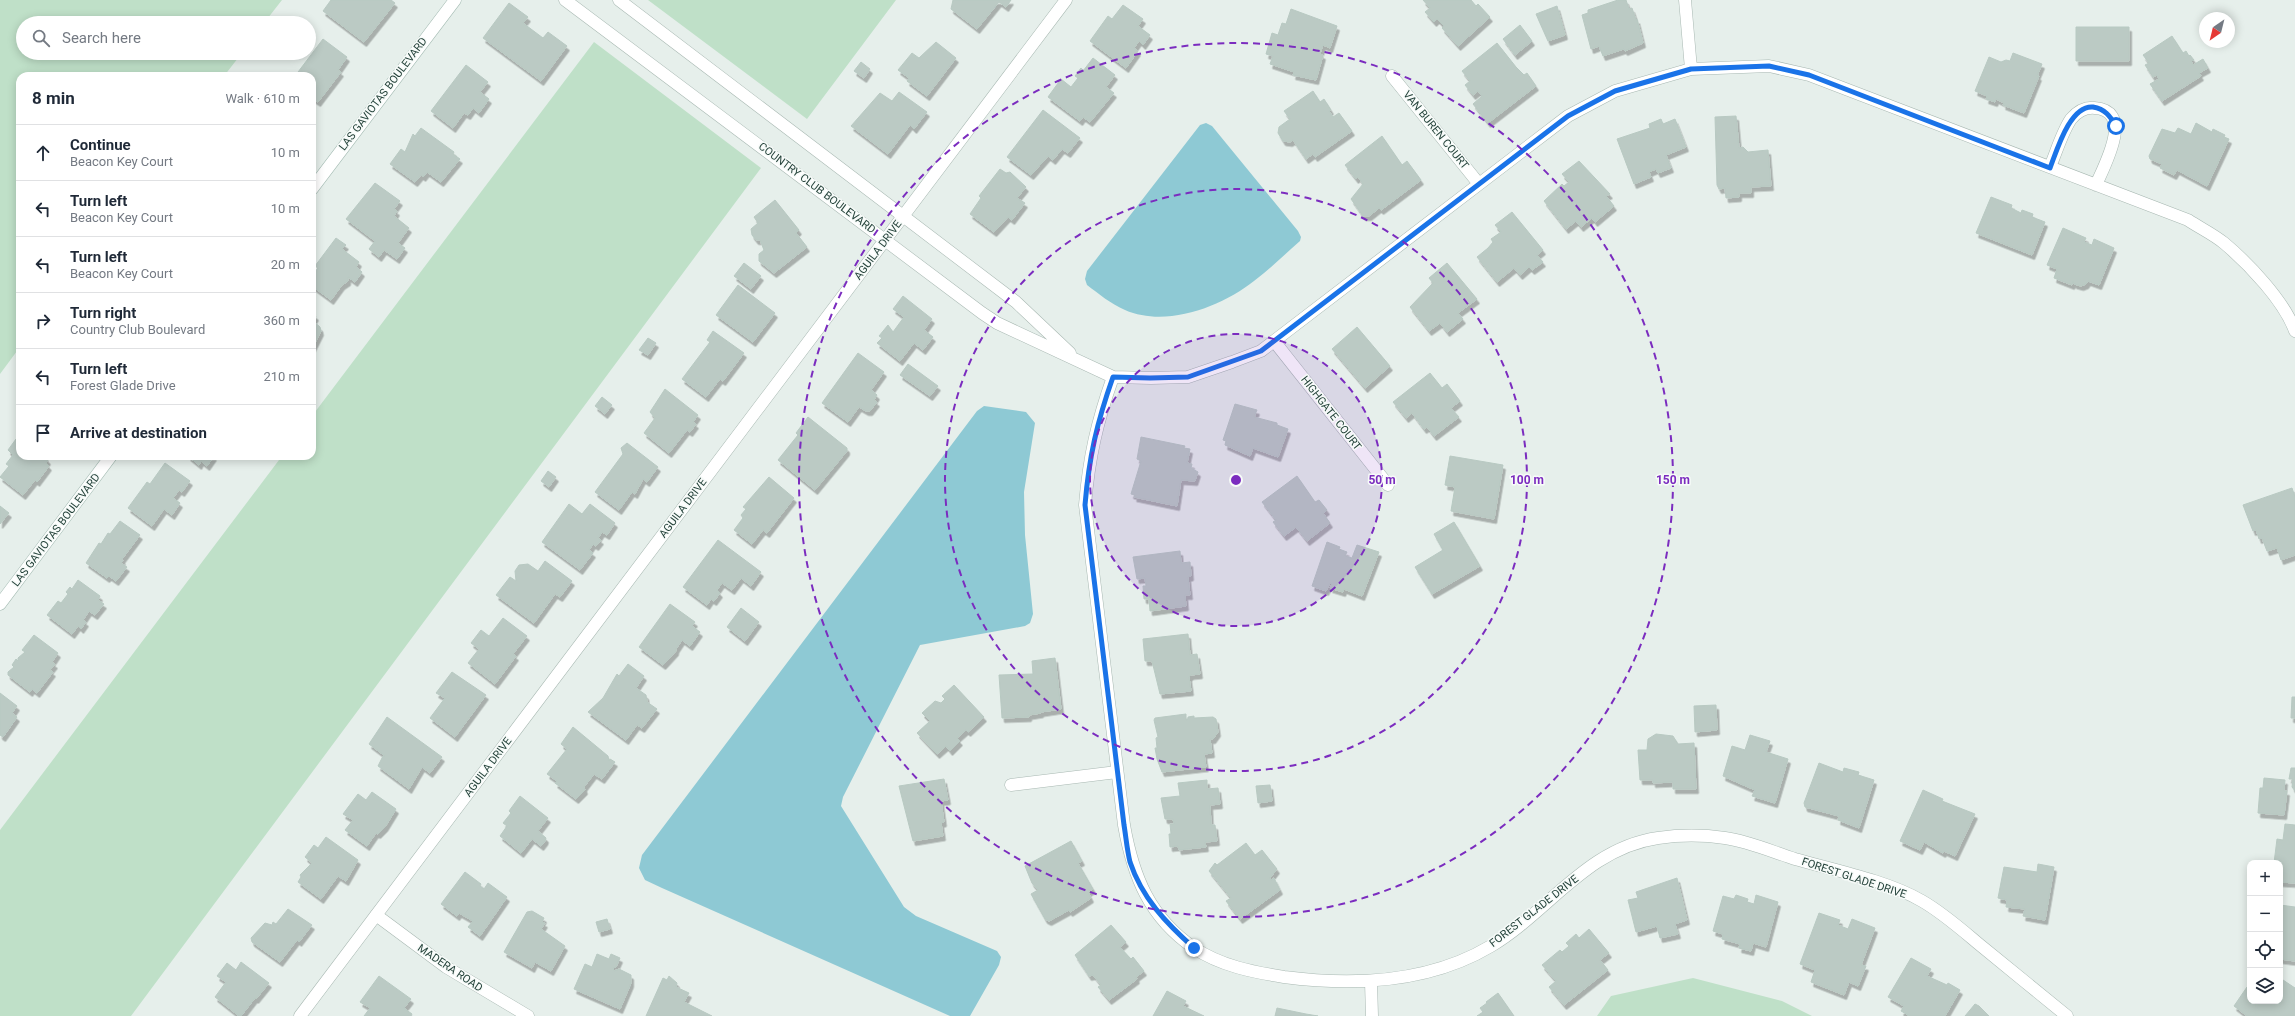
<!DOCTYPE html>
<meta charset="utf-8">
<style>
:root{--surface:#fff;--page:#f6f6f7;--text:#1f2937;--muted:#747a83;--line:#e0e1e3}
body{margin:0;font-family:Roboto,sans-serif;background:var(--page);color:var(--text)}
.controls{position:absolute;right:12px;bottom:12px;display:grid;overflow:hidden;border-radius:8px;box-shadow:0 2px 10px #0003}
.controls button{width:36px;height:36px;display:grid;place-items:center;padding:0;border:0;border-bottom:1px solid var(--line);background:var(--surface);color:var(--text);font:20px sans-serif}
.compass{position:absolute;left:2199px;top:12px;width:36px;height:36px;border-radius:50%;background:var(--surface);box-shadow:0 2px 10px #0003;rotate:215deg}
.stop{position:absolute;width:12px;height:12px;margin:-9px;border:3px solid #1a73e8;border-radius:50%;background:#fff}
.stop.end{background:#1a73e8;border-color:#fff;box-shadow:0 1px 4px #0008}
.list{margin:0;padding:0;list-style:none}
h2{display:flex;justify-content:space-between;align-items:center;height:52px;margin:0;padding:0 16px;font-size:17px}
h2 small{font-size:13px;font-weight:400;color:var(--muted)}
.list li{display:grid;grid-template-columns:26px 1fr auto;gap:12px;align-items:center;box-sizing:border-box;height:56px;padding:0 16px;border-top:1px solid var(--line)}
.list b{display:block;font-size:15px;white-space:nowrap}
.list p{margin:0;font-size:13px;white-space:nowrap;color:var(--muted)}
.list em{font-size:13px;font-style:normal;color:var(--muted)}
.icon{flex:none;width:22px;height:22px;fill:none;stroke:currentColor;stroke-width:2;stroke-linecap:round;stroke-linejoin:round}
.map{position:relative;flex:none;width:2295px;height:1016px;overflow:hidden}
.search{position:absolute;background:var(--surface);box-shadow:0 2px 10px #0003;left:16px;top:16px;width:300px;height:44px;display:flex;align-items:center;gap:10px;box-sizing:border-box;padding:0 14px;border-radius:22px;color:var(--muted);font-size:15px}
.panel{position:absolute;background:var(--surface);box-shadow:0 2px 10px #0003;left:16px;top:72px;width:300px;height:388px;border-radius:12px}
.map>svg:first-child{display:block}
.green{fill:#bfe0c8}
.water{fill:#8ec9d4}
.building{fill:#bbcac4;stroke:#b8c9c2;filter:url(#shadow)}
.lines{fill:none;stroke-linecap:round;stroke-linejoin:round}
.street-casing{stroke:#a8b8b2;stroke-width:13}
.secondary-casing{stroke:#a4bbb3;stroke-width:13}
.street{stroke:#fff;stroke-width:12}
.secondary{stroke:#fff;stroke-width:12}
.route{stroke:#1a73e8;stroke-width:5}
.ring{fill:none;stroke:#7b2cbf;stroke-width:2;stroke-dasharray:7 5}
.labels{text-anchor:middle;dominant-baseline:central;stroke-width:3;stroke-linejoin:round;paint-order:stroke}
.street-label{font-size:11px;fill:#24423a;stroke:#f7fbf9}
.centre{fill:#7b2cbf;stroke:#f7fbf9;stroke-width:2}
.ring-label{font-size:12px;text-anchor:middle;font-weight:bold;fill:#7b2cbf;stroke:#f7fbf9;stroke-width:3;stroke-linejoin:round;paint-order:stroke}
</style>
<div class="map">
<svg width="2295" height="1016" viewBox="0 0 2295 1016">
<defs>
<filter id="shadow"><feDropShadow dx="2.5" dy="4.5" stdDeviation="0" flood-color="#0004"/></filter>
</defs>
<rect width="100%" height="100%" fill="#e6efeb"/>
<path class="green" d="M0 0H282L264 23H23V53H242L224 76H20V347L0 374Z
M648 0H896L807 119Z
M594 42 761 168 131 1016H0V830L282 456H312V416Z
M1693 978 1782 1001 1812 1016H1597L1611 996Z"/>
<path class="water" d="M1206 123 1212 126 1298 231 1301 237 1300 241C1284 255 1270 269 1254 281 1221 307 1166 328 1125 310 1111 304 1099 294 1087 285L1085 279 1087 271 1200 125Z
M984 406 1026 412 1035 423 1024 492 1025 535 1033 614 1030 623 1025 626 920 645 843 797 841 806 904 907 916 916 997 951 1001 957 999 965 970 1016H950L662 888 645 880 639 868 642 855 977 411Z"/>
<path class="building" d="M331 0H391L395 3 364 42 323 11Z
M953 0H1011L1006 7 999 2 977 29 951 9Z
M1423 0H1471L1476 6 1478 4 1490 17 1458 46 1442 28 1444 26 1437 19 1434 22 1425 12 1430 8Z
M1618 0H1626L1629 9 1632 8 1636 20 1637 19 1643 43 1625 51 1624 49 1603 56 1599 46 1591 49 1582 15 1588 13V10Z
M509 3 528 17 523 23 543 38 548 32 567 46 541 81 483 38Z
M1123 5 1143 19 1138 26 1150 35 1143 45 1139 41 1134 48 1138 51 1126 68 1090 41 1108 16 1112 19Z
M1557 6 1565 35 1548 41 1536 14Z
M1291 9 1337 26 1330 48 1323 45 1320 54 1323 55 1316 80 1293 75 1294 72 1270 64 1273 56 1266 54 1272 33 1278 35 1282 23 1286 24Z
M1520 25 1532 41 1515 55 1503 39Z
M2076 27H2129V61H2076Z
M2172 36 2183 53 2186 51 2189 56 2190 55 2194 60 2191 61 2193 65 2203 59 2208 68 2199 73 2201 76 2162 101 2150 84 2159 79 2157 75 2153 77 2145 65 2149 63 2143 55Z
M323 39 347 57 338 70 341 72 318 102 312 98V76H295Z
M936 42 956 58 927 96 907 81 909 78 898 70 912 53 919 58Z
M1497 43 1516 67 1524 75 1527 73 1536 86 1488 123 1473 104 1482 96 1478 91 1473 95 1465 85 1470 81 1462 71Z
M2013 53 2042 64 2037 76H2039L2024 113 2003 105 2004 103 1996 99 1995 102 1986 99 1987 96 1975 91 1989 57 2001 62 2006 60 2010 61Z
M1093 58 1115 75 1106 87 1114 93 1090 122 1083 117 1080 121 1048 97 1061 79 1071 87 1078 78 1075 76 1081 68 1083 71Z
M861 62 870 69 864 78 854 71Z
M466 65 488 82 480 92 489 99 479 113 473 108 468 115 464 113 453 128 431 111Z
M1313 91 1320 102 1324 99 1331 110 1329 111 1333 117 1339 113 1352 131 1315 157 1313 154 1306 159 1293 140 1290 142 1283 141 1278 133 1279 127 1290 119 1284 111Z
M899 92 927 112 914 129 910 125 888 154 851 126 880 93 892 101Z
M1043 110 1080 138 1068 153 1062 149 1053 160 1048 156 1031 175 1007 157Z
M1736 116 1739 148 1743 147 1748 152 1768 150 1771 186 1751 187V193H1739V197L1726 198 1725 188 1719 189 1717 185 1715 117Z
M1661 119 1663 124 1675 119 1686 147 1666 155 1671 168 1658 173 1656 169 1649 172 1651 177 1634 184 1617 139 1650 128 1649 124Z
M2196 123 2212 132 2213 129 2225 135 2224 137 2229 139 2207 186 2177 170 2174 175 2160 168 2162 164 2150 159 2149 156 2162 129 2175 133 2178 128 2191 134Z
M421 128 454 152 453 154 460 159 441 182 427 172 423 177 421 175 415 182 390 164 401 149 405 152 413 134 415 136Z
M1382 136 1402 165 1407 161 1421 180 1381 210 1379 208 1369 216H1363L1351 199 1363 184 1358 177 1356 179 1345 165Z
M1579 161 1610 194 1606 196 1614 206 1595 222 1592 218 1581 227 1576 221 1566 229 1544 201 1562 184 1564 186 1569 182 1562 174Z
M1000 169 1006 173 1010 172 1026 187 1017 198 1025 203 1012 220 1008 217 994 232 970 214 981 198 979 196Z
M375 183 400 201 394 209 397 211 394 216 409 228 398 243 405 248 397 259 384 250 379 257 369 249 375 241 346 219Z
M1991 197 2012 205 2011 208 2021 213 2022 210 2033 214 2032 217 2045 222 2032 255 1976 233Z
M775 200 799 230 796 233 807 247 774 273 759 261V254L764 250 760 240H756L752 235 751 229 758 223 754 217Z
M1512 212 1543 250 1537 255 1543 262 1532 270 1529 267 1520 275 1514 268 1497 282 1477 257 1488 248 1493 242 1491 239 1501 232 1495 225Z
M2063 228 2086 238 2084 242 2092 245 2094 239 2114 248 2099 285 2088 281 2086 284 2081 286 2074 284 2073 281 2072 285 2054 278 2057 269 2047 265Z
M336 238 346 245 342 249 359 262 356 267 362 272 355 282 348 277V281L342 285 331 300 312 286V276L318 268 315 266Z
M744 263 761 276 751 289 734 276Z
M1447 263 1477 299 1458 313 1463 319 1447 332 1440 323 1429 331 1410 307 1433 283 1429 278Z
M738 285 775 313 753 342 716 315Z
M903 296 932 319 924 330 933 337 923 350 914 343 900 361 877 343 882 338 879 336 888 325 893 332 904 317 893 309Z
M312 313 316 316 313 321 320 327 321 331 312 349Z
M1357 327 1390 366 1365 388 1332 349Z
M713 331 744 353 723 381 720 379 706 397 682 379 710 342 707 340Z
M648 338 656 343 648 355 639 350Z
M858 353 884 372 871 390 877 395 874 400 877 402 870 411H866L859 407 848 422 822 403Z
M908 364 938 386 930 396 900 375Z
M1430 373 1442 388 1447 384 1460 401 1451 408 1459 417 1434 436 1427 427 1424 429 1412 413 1406 418 1393 402Z
M665 389 698 415 693 422 696 424 690 432 687 430 669 453 644 433 655 418 650 412Z
M602 397 612 405 605 414 595 406Z
M1235 404 1257 410 1254 417 1277 423V425L1288 429 1278 457 1253 448 1250 456 1225 445 1226 441 1223 440Z
M808 417 847 448V451L815 490 778 460 798 435 796 433Z
M1141 437 1185 446 1184 448 1190 449 1187 463 1192 464 1191 468 1198 472 1195 481 1181 480 1177 506 1134 497 1135 495 1131 494 1141 461 1137 459Z
M16 439 20 442V456H46L45 457 48 460 46 463 49 466 37 482 35 480 23 495 0 477 9 466 6 464 13 455 8 450Z
M627 443 658 467 647 482 643 479 635 494 632 492 619 510 595 492 623 454 621 448Z
M188 456H214L207 466 201 461 199 465Z
M1450 456 1503 465 1494 519 1451 511 1455 487 1445 485Z
M165 463 190 481 182 492 179 490 173 498 180 503 172 515 164 509 152 526 128 508 147 482 150 484Z
M548 471 556 477 549 487 541 481Z
M1297 476 1315 502 1319 500 1327 510 1323 513 1330 523 1307 541 1296 527 1284 536 1273 522 1276 520 1262 502Z
M769 477 794 498 767 533 763 530 752 544 734 530 743 518 741 515 746 509 743 507Z
M2292 488 2295 497V555L2281 560 2277 548 2267 551 2262 538 2259 539 2256 530 2253 531 2243 505Z
M569 504 582 514 590 504 615 523 607 535 602 532 598 538 601 540 596 546 593 544 589 550 593 553 580 570 542 542Z
M0 506 9 513 0 524Z
M120 521 140 535 122 559 123 561 121 563 127 567 116 581 109 576 107 578 86 563 99 543 101 544 108 533 110 534Z
M1454 522 1480 566 1432 594 1415 567 1443 550 1434 534Z
M718 540 761 572 751 586 741 578 732 590 722 583 717 590 720 593 714 601 711 599 707 605 683 587Z
M1327 542 1340 547 1339 549 1347 552 1345 556 1352 558 1357 545 1379 552 1362 596 1344 589 1343 592 1330 588 1332 584 1330 583 1326 591 1312 586Z
M1180 551 1181 563 1190 562 1191 576 1188 577 1190 595H1185L1186 606 1150 611 1149 599H1144L1143 586H1146L1145 578 1137 579 1133 557Z
M545 561 572 581 560 597 555 594 534 623 496 595 510 577 516 581 515 571 519 565 528 564 538 571Z
M78 580 100 596 98 600 104 604 95 615 89 611 83 620 86 622 81 629 78 626 72 634 47 615 58 601 61 603 68 594 66 592 70 587 72 589Z
M670 604 695 622 692 626 700 632 690 646 682 640 676 649V651L663 665 639 647Z
M741 608 759 622 745 641 727 627Z
M503 618 527 636 513 654 516 656 495 684 468 663 479 649 471 643 481 630 489 636Z
M1188 634 1190 655 1197 654 1200 674 1191 675 1189 677 1191 691 1160 694 1152 661H1145L1143 639Z
M34 635 58 653 52 662 55 664 50 670 53 672 37 693 32 689 30 692 8 675V672L14 667 12 665 16 659 18 661V658L25 652 22 650Z
M1055 658 1061 709 1041 712V713L1029 715V717L1002 718 999 675 1033 674 1032 661Z
M628 664 644 676 636 688 646 695 647 702 657 709 642 728 637 725 626 740 588 712 603 698 617 674 619 676Z
M452 672 486 695 455 737 430 718 445 698 436 693Z
M954 685 984 717 968 732 966 730 957 738 960 741 950 751 946 746 937 754 917 733 930 721 922 713 935 701 941 703 945 699 942 696Z
M0 693 17 706 12 713 17 717 3 737 0 735Z
M2292 697H2295V718H2291Z
M1716 705 1717 730 1695 732 1694 706Z
M1186 714V720L1188 719V717L1194 716V718L1213 717 1216 719 1218 732 1213 739H1210L1212 753 1204 754 1206 767 1162 772 1157 759 1155 748H1157L1156 738 1158 737 1154 720 1155 718Z
M387 717 442 757 430 773 422 767 409 789 378 766 383 756H385L369 744Z
M573 727 608 756 609 761 610 759 615 762 602 779 594 774 584 787 585 790 576 799 555 783 557 781 547 774 567 749 561 744Z
M1656 734 1673 736 1678 744 1694 743 1696 789H1673V782L1653 783V780H1640L1638 750H1647L1648 739Z
M1750 735 1770 741 1766 752 1788 759 1775 803 1752 796 1755 790 1723 776 1732 746 1745 750Z
M1819 763 1843 772 1844 768 1859 772 1858 775 1874 780 1859 828 1838 820 1839 816 1805 807 1804 803Z
M2291 768H2295V791L2292 787 2293 779H2289Z
M2264 778 2285 780 2284 791H2287L2284 815 2258 813 2260 788H2263Z
M944 779 948 800 941 801 944 822 941 823 943 836 913 841 899 786Z
M1207 780V789L1218 788 1220 804 1210 805 1211 825H1215L1217 841 1205 842 1206 847 1179 850 1178 846 1170 847 1169 834H1171L1170 824H1174L1173 819H1165L1161 798 1180 796 1178 783Z
M1270 785 1272 801 1258 803 1256 786Z
M1923 790 1943 799 1942 801 1975 814 1955 856 1944 851 1943 853 1924 842 1920 850 1900 841Z
M372 792 396 809 385 827 378 834 376 833 367 846 345 830 353 820 343 814 358 794 366 800Z
M520 796 548 818 538 831 546 838 545 841 541 846 532 839 521 853 500 836 507 826 503 823 511 813 509 811Z
M2285 824 2295 825V883L2280 882V863H2274L2277 839 2283 840Z
M326 837 358 860 346 881 338 876 321 899 298 882 301 877 300 875 312 863 305 857 314 845 318 848Z
M1071 841 1082 861 1078 863 1093 889 1088 892 1091 898 1070 912 1069 910 1049 921 1045 919 1031 894 1038 890 1032 883 1025 866Z
M1246 843 1255 855 1262 850 1277 869 1270 878 1271 880 1274 878 1280 890 1240 919 1226 901 1231 898 1209 871 1215 863 1217 865Z
M2038 864 2054 867 2045 920 2023 916 2025 909 2006 907 2007 900 1998 898 2004 867 2037 872Z
M465 872 481 884 480 886 484 889 488 883 507 897 480 936 468 927 473 921 459 913 457 916 441 904Z
M1677 878 1687 920 1675 924 1678 934 1660 938 1657 926 1636 932 1628 900 1638 898 1636 892Z
M1736 895 1748 899 1747 902 1754 904 1756 895 1778 902 1766 947 1753 943 1751 951 1739 948 1740 944 1722 939 1723 934 1713 931 1723 896 1734 899Z
M2280 905 2295 907V961L2280 959Z
M288 909 312 925 299 942 297 940 280 962 252 942 251 938 265 923 272 925 273 922 276 924Z
M532 911 544 918 542 922 545 923 541 929 565 946 551 971 535 962 532 968 504 952 527 912Z
M1819 913 1840 920 1838 925 1848 929 1852 919 1875 928 1861 965 1866 966 1858 986 1849 982 1844 995 1811 982 1815 970 1800 964Z
M607 919 610 929 599 932 596 922Z
M1111 925 1126 942 1120 947 1131 959 1133 957 1144 971 1136 977 1137 979 1109 1000 1098 987 1101 985 1093 975 1089 976 1075 955Z
M1589 929 1609 953 1600 960 1608 970 1564 1005 1549 987 1556 981 1542 965 1560 950 1562 952 1569 946 1566 943 1576 934 1579 938Z
M597 954 609 959 611 954 620 958 616 967 613 968 614 971 619 969 631 975V983L620 1009 574 989 585 964 592 967Z
M1911 958 1931 969 1927 976 1947 985 1948 983 1960 990 1945 1016H1910L1901 1011 1904 1006 1888 997Z
M241 962 269 983 256 999 255 998 241 1016H239L215 997 226 982 217 976 227 963 236 970Z
M379 976 411 999 404 1008 412 1014 411 1016H364L370 1008 360 1002Z
M669 976 677 983 676 987 689 993 684 1002 712 1016H646L663 978 667 980Z
M2280 978 2295 988V1016H2247L2234 1006 2247 987 2250 989V1001H2280Z
M1167 991 1186 1001 1183 1006 1204 1016H1153Z
M1498 993 1514 1016H1477L1483 1012 1480 1008 1487 1003 1486 1002Z
M1975 1004 1979 1006 1989 1016H1965Z
M1277 1008 1306 1014 1318 1016H1275Z"/>
<g class="lines">
<defs>
<path id="street" d="M565 0 982 313 997 323 1113 377 1151 378 1188 377 1232 362 1261 351 1568 116 1615 91 1691 69 1769 66 1809 75 2188 220C2200 228 2213 234 2224 243 2249 264 2284 301 2295 331
M619 0 1016 302 1070 353
M1685 0 1691 69
M1392 76 1479 184
M2050 167C2056 153 2062 132 2071 119 2077 112 2085 107 2095 108 2135 111 2104 166 2096 185
M1274 341 1388 485
M1113 377C1097 422 1089 457 1085 505L1124 825C1133 876 1149 917 1194 948 1221 966 1253 972 1284 977 1353 986 1429 983 1491 946 1548 912 1587 848 1658 838 1679 835 1704 835 1725 838 1748 841 1773 852 1795 859 1834 870 1888 881 1922 901 1943 913 1962 930 1980 945 2009 969 2038 992 2067 1016
M1011 785 1117 772
M376 915 446 967 528 1016
M1371 982 1372 1016
M300 1016 1066 0"/>
<path id="secondary" d="M312 189 455 0
M0 604 111 456"/>
</defs>
<use href="#street" class="street-casing"/>
<use href="#secondary" class="secondary-casing"/>
<use href="#street" class="street"/>
<use href="#secondary" class="secondary"/>
</g>
<g class="lines">
<path class="route" d="M1194 948C1166 923 1142 898 1130 862 1127 850 1126 837 1124 825L1085 505C1089 457 1097 422 1113 377L1150 378 1188 377 1261 351 1568 116 1615 91 1691 69 1769 66 1809 75 2050 168C2057 150 2070 105 2093 107 2105 109 2110 116 2116 126"/>
</g>
<circle cx="1236" cy="480" r="146" fill="#7b2cbf" fill-opacity=".12"/>
<g class="ring">
<circle cx="1236" cy="480" r="146"/>
<circle cx="1236" cy="480" r="291"/>
<circle cx="1236" cy="480" r="437"/>
</g>
<g class="labels">
<g class="street-label">
<text transform="translate(383 94) rotate(-53)">LAS GAVIOTAS BOULEVARD</text>
<text transform="translate(1436 130) rotate(51)">VAN BUREN COURT</text>
<text transform="translate(817 188) rotate(37)">COUNTRY CLUB BOULEVARD</text>
<text transform="translate(878 250) rotate(-53)">AGUILA DRIVE</text>
<text transform="translate(1331 413) rotate(52)">HIGHGATE COURT</text>
<text transform="translate(683 508) rotate(-53)">AGUILA DRIVE</text>
<text transform="translate(56 530) rotate(-53)">LAS GAVIOTAS BOULEVARD</text>
<text transform="translate(488 767) rotate(-53)">AGUILA DRIVE</text>
<text transform="translate(1854 878) rotate(18)">FOREST GLADE DRIVE</text>
<text transform="translate(1534 911) rotate(-38)">FOREST GLADE DRIVE</text>
<text transform="translate(450 968) rotate(34)">MADERA ROAD</text>
</g>
</g>
<circle cx="1236" cy="480" r="6" class="centre"/>
<g class="ring-label">
<text x="1382" y="484">50 m</text>
<text x="1527" y="484">100 m</text>
<text x="1673" y="484">150 m</text>
</g>
</svg>
<div class="controls">
<button>+</button>
<button>−</button>
<button><svg class="icon" aria-label="locate" viewBox="0 0 24 24"><circle cx="12" cy="12" r="6"/><path d="M12 2v4M12 18v4M2 12h4M18 12h4"/></svg></button>
<button><svg class="icon" aria-label="layers" viewBox="0 0 24 24"><path d="M12 4l9 5-9 5-9-5zM3 14l9 5 9-5"/></svg></button>
</div>
<svg class="compass" viewBox="-18 -18 36 36"><path d="M0-13l5 13h-10z" fill="#e53935"/><path d="M0 13l5-13h-10z" fill="#747a83"/></svg>
<div class="stop" style="left:2116px;top:126px"></div>
<div class="stop end" style="left:1194px;top:948px"></div>
<div class="search"><svg class="icon" aria-label="search" viewBox="0 0 24 24"><circle cx="10" cy="10" r="6"/><path d="M15 15l6 6"/></svg>Search here</div>
<section class="panel">
<h2>8 min<small>Walk · 610 m</small></h2>
<ul class="list">
<li><svg class="icon" aria-label="ahead" viewBox="0 0 24 24"><path d="M12 20V5M6 11l6-6 6 6"/></svg><div><b>Continue</b><p>Beacon Key Court</p></div><em>10 m</em></li>
<li><svg class="icon" aria-label="left" viewBox="0 0 24 24"><path d="M17 20v-9H6M10 6l-5 5 5 5"/></svg><div><b>Turn left</b><p>Beacon Key Court</p></div><em>10 m</em></li>
<li><svg class="icon" aria-label="left" viewBox="0 0 24 24"><path d="M17 20v-9H6M10 6l-5 5 5 5"/></svg><div><b>Turn left</b><p>Beacon Key Court</p></div><em>20 m</em></li>
<li><svg class="icon" aria-label="right" viewBox="0 0 24 24"><path d="M7 20v-9h11M14 6l5 5-5 5"/></svg><div><b>Turn right</b><p>Country Club Boulevard</p></div><em>360 m</em></li>
<li><svg class="icon" aria-label="left" viewBox="0 0 24 24"><path d="M17 20v-9H6M10 6l-5 5 5 5"/></svg><div><b>Turn left</b><p>Forest Glade Drive</p></div><em>210 m</em></li>
<li><svg class="icon" aria-label="arrive" viewBox="0 0 24 24"><path d="M6 21V4h12l-3 4 3 4H6"/></svg><div><b>Arrive at destination</b></div></li>
</ul>
</section>
</div>
